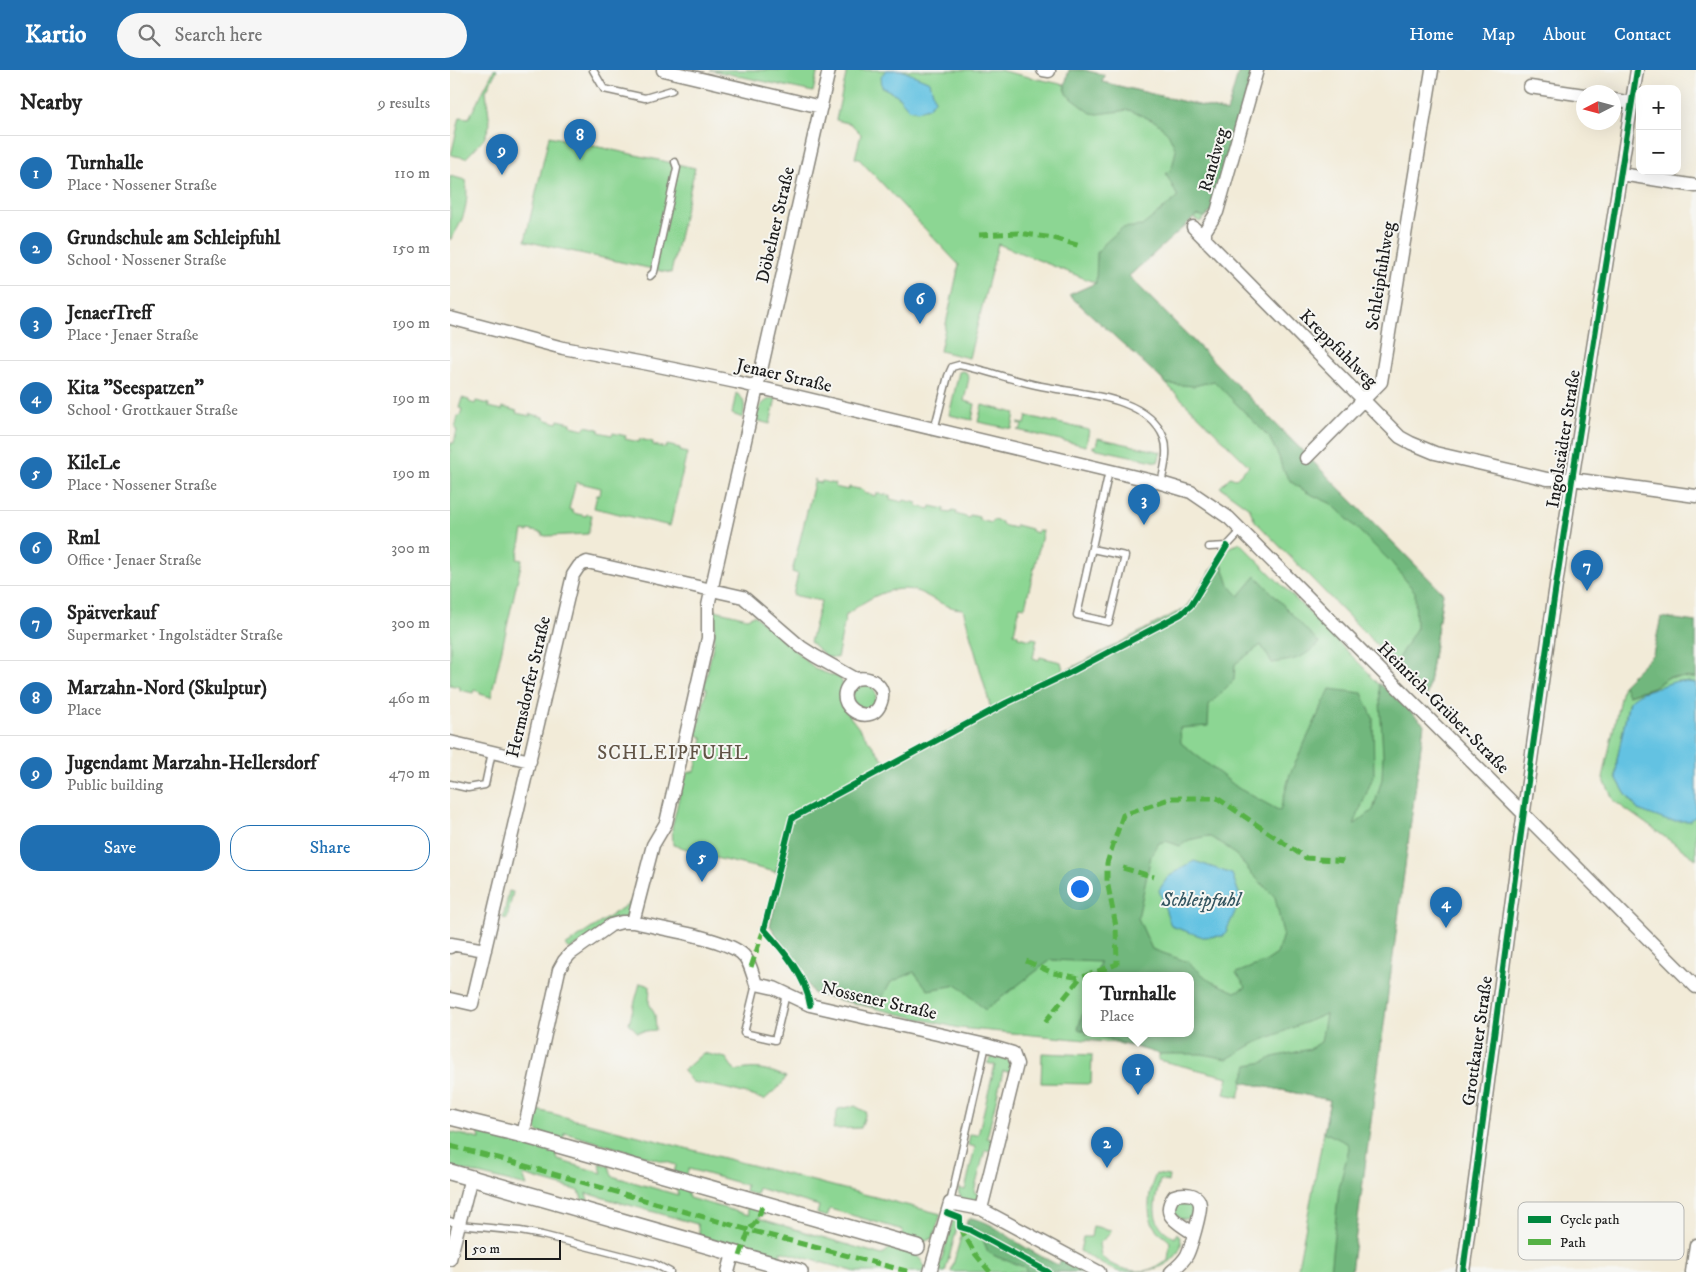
<!DOCTYPE html>
<meta charset="utf-8">
<style>
:root{--surface:#fff;--page:#f6f6f6;--text:#222;--muted:#767676;--line:#e0e0e0;--accent:#1f6fb2}
body{margin:0;font-family:"IM FELL DW Pica",serif;background:var(--page);color:var(--text)}
.controls{position:absolute;right:15px;top:15px;display:grid;overflow:hidden;border-radius:10px;box-shadow:0 5px 20px #0002}
.controls button{width:45px;height:45px;display:grid;place-items:center;padding:0;border:0;border-bottom:1px solid var(--line);background:var(--surface);color:var(--text);font:25px sans-serif}
.compass{position:absolute;left:1126px;top:15px;width:45px;height:45px;border-radius:50%;background:var(--surface);box-shadow:0 5px 20px #0002;rotate:264deg}
.scale{position:absolute;left:15px;bottom:12px;width:96px;box-sizing:border-box;padding-left:5px;border:2px solid #1c1c1c;border-top:0;font-size:14px;line-height:18px;white-space:nowrap;color:#1c1c1c;-webkit-text-stroke:4px #f6f6f2;paint-order:stroke}
.you{position:absolute;left:629px;top:818px;width:18px;height:18px;margin:-12px;border:4px solid #fff;border-radius:50%;background:#1a73e8;box-shadow:0 0 0 8px #1a73e833}
.badge{display:grid;place-items:center;width:32px;height:32px;border-radius:50%;background:var(--accent);color:#fff;font-size:16px;font-weight:700}
.pin{position:absolute;translate:-50% -41px;filter:drop-shadow(0 1px 2px #0008)}
.pin::after{content:'';position:absolute;top:26px;width:18px;height:15px;background:inherit;clip-path:polygon(0 0,100% 0,50% 100%)}
.popup{position:absolute;left:632px;top:902px;width:112px;height:65px;box-sizing:border-box;display:grid;place-content:center;border-radius:10px;background:var(--surface);filter:drop-shadow(0 1px 4px #0005);font-size:16px;white-space:nowrap;color:var(--muted)}
.popup b{font-size:19px;color:var(--text)}
.popup::after{content:'';position:absolute;left:50%;top:100%;margin-left:-10px;border:10px solid transparent;border-top-color:var(--surface)}
.list{margin:0;padding:0;list-style:none}
h2{display:flex;justify-content:space-between;align-items:center;height:65px;margin:0;padding:0 20px;font-size:21px}
h2 small{font-size:16px;font-weight:400;color:var(--muted)}
.list li{display:grid;grid-template-columns:32px 1fr auto;gap:15px;align-items:center;box-sizing:border-box;height:75px;padding:0 20px;border-top:1px solid var(--line)}
.list b{display:block;font-size:19px;white-space:nowrap}
.list p{margin:0;font-size:16px;white-space:nowrap;color:var(--muted)}
.list em{font-size:16px;font-style:normal;color:var(--muted)}
.actions{display:flex;gap:10px;padding:15px 20px}
.actions a{flex:1;padding:11px 0;border:1px solid var(--accent);border-radius:20px;text-align:center;font-size:18px;color:var(--accent)}
.actions .main{background:var(--accent);color:#fff}
.icon{flex:none;width:28px;height:28px;fill:none;stroke:currentColor;stroke-width:2;stroke-linecap:round;stroke-linejoin:round}
.map{position:relative;flex:none;width:1246px;height:1202px;overflow:hidden}
header{display:flex;align-items:center;gap:30px;box-sizing:border-box;height:70px;padding:0 25px;background:var(--accent);color:#fff}
header strong{font-size:24px}
nav{display:flex;gap:28px;margin-inline-start:auto;font-size:18px}
.search{width:350px;height:45px;background:var(--page);display:flex;align-items:center;gap:12px;box-sizing:border-box;padding:0 18px;border-radius:28px;color:var(--muted);font-size:19px}
main{display:flex}
aside{flex:1;background:var(--surface)}
.map>svg:first-child{display:block}
.green{fill:#8cd693;stroke:#547958;fill-rule:evenodd}
.forest{fill:#71b77d;stroke:#466a4c;fill-rule:evenodd}
.water{fill:#64c2e2;stroke:#406f7f}
.lines{fill:none;stroke-linecap:round;stroke-linejoin:round}
.service-casing{stroke:#87847a;stroke-width:9}
.minor-casing{stroke:#87847a;stroke-width:15}
.tertiary-casing{stroke:#87847a;stroke-width:18}
.service{stroke:#fff;stroke-width:6}
.minor{stroke:#fff;stroke-width:12}
.tertiary{stroke:#fff;stroke-width:15}
.quiet{stroke:#55b145;stroke-width:5;stroke-dasharray:10 5;stroke-linecap:butt}
.cycleway-casing{stroke:#f6f6f2;stroke-width:9}
.cycleway{stroke:#00873e;stroke-width:6}
.labels{text-anchor:middle;dominant-baseline:central;stroke-width:4;stroke-linejoin:round;paint-order:stroke}
.street-label{font-size:18px;fill:#1c1c1c;stroke:#f6f6f2}
.neighbourhood-label{font-size:19px;letter-spacing:1px;fill:#605345;stroke:#f6f6f2}
.water-label{font-size:19px;font-style:italic;fill:#355661;stroke:#f6f6f2}
.key{fill:#f6f6f2;stroke:#b5b5b2;stroke-width:1}
.key-label{font-size:14px;fill:#1c1c1c}
</style>
<header>
<strong>Kartio</strong>
<div class="search"><svg class="icon" aria-label="search" viewBox="0 0 24 24"><circle cx="10" cy="10" r="6"/><path d="M15 15l6 6"/></svg>Search here</div>
<nav><a>Home</a><a>Map</a><a>About</a><a>Contact</a></nav>
</header>
<main>
<aside>
<h2>Nearby<small>9 results</small></h2>
<ul class="list">
<li><span class="badge">1</span><div><b>Turnhalle</b><p>Place · Nossener Straße</p></div><em>110 m</em></li>
<li><span class="badge">2</span><div><b>Grundschule am Schleipfuhl</b><p>School · Nossener Straße</p></div><em>150 m</em></li>
<li><span class="badge">3</span><div><b>JenaerTreff</b><p>Place · Jenaer Straße</p></div><em>190 m</em></li>
<li><span class="badge">4</span><div><b>Kita &quot;Seespatzen&quot;</b><p>School · Grottkauer Straße</p></div><em>190 m</em></li>
<li><span class="badge">5</span><div><b>KileLe</b><p>Place · Nossener Straße</p></div><em>190 m</em></li>
<li><span class="badge">6</span><div><b>Rml</b><p>Office · Jenaer Straße</p></div><em>300 m</em></li>
<li><span class="badge">7</span><div><b>Spätverkauf</b><p>Supermarket · Ingolstädter Straße</p></div><em>300 m</em></li>
<li><span class="badge">8</span><div><b>Marzahn-Nord (Skulptur)</b><p>Place</p></div><em>460 m</em></li>
<li><span class="badge">9</span><div><b>Jugendamt Marzahn-Hellersdorf</b><p>Public building</p></div><em>470 m</em></li>
</ul>
<div class="actions"><a class="main">Save</a><a>Share</a></div>
</aside>
<div class="map">
<svg width="1246" height="1202" viewBox="0 0 1246 1202">
<rect width="100%" height="100%" fill="#f6f6f2"/>
<filter id="ink" filterUnits="userSpaceOnUse"><feTurbulence type="fractalNoise" baseFrequency=".02" numOctaves="2"/><feDisplacementMap in="SourceGraphic" scale="10" xChannelSelector="R" yChannelSelector="G"/><feConvolveMatrix kernelMatrix="1 2 1 2 8 2 1 2 1" color-interpolation-filters="sRGB"/></filter>
<filter id="wash" filterUnits="userSpaceOnUse"><feTurbulence type="fractalNoise" baseFrequency=".0096" numOctaves="4" result="noise"/><feDisplacementMap in="SourceGraphic" scale="20" xChannelSelector="R" yChannelSelector="G"/><feGaussianBlur stdDeviation="1.12" result="paint"/><feColorMatrix in="noise" values="0 0 0 0 0 0 0 0 0 0 0 0 0 0 0 0 0 1.4 0 .05"/><feComposite in="paint" operator="in"/></filter>
<g filter="url(#wash)">
<rect width="100%" height="100%" fill="#f2ebd8"/>
<path class="green" d="M44 0H47L36 21 40 54 34 69 16 88 1 85 10 47 19 48Z
M260 0H368L363 22Z
M397 0H548L615 15 619 0H634L654 5 652 12 778 42 763 140 750 152 743 148 679 206 993 523 977 626 805 451 799 438 770 417 780 407 785 409 799 396 685 283 619 225 646 213 548 174 519 288 490 281 509 195 409 89 405 88 411 64 401 54 386 50Z
M99 66 245 98 221 203 75 171Z
M0 106 16 110C19 134 14 151 0 170Z
M512 301 516 302 519 308 514 331 525 334 522 350 499 345 509 302Z
M286 323C296 329 295 337 293 348L282 344Z
M12 328 19 330V332L25 334 26 331 39 334V337L52 340 53 337 67 341 66 343 80 346V344L94 347V349L107 353 108 350 121 353V356L134 359 135 356 149 359V362L162 365 163 363 176 366 175 369 189 372 190 369 203 372V375L216 378 217 375 230 378V381L237 383 220 456 144 438 147 425H150L151 418 126 412 119 439 123 441V443L136 446 137 444 142 445 138 464 96 466 92 465V463L78 460V462L73 461 67 489 72 490 41 627 30 624V622L24 620 23 623 10 620V617L0 615V379L1 373H4L7 360 5 359 8 346H10L12 339 9 338Z
M326 328 320 354 305 350C309 338 312 329 326 328Z
M532 335 565 343 562 359 528 352Z
M577 346 639 360 636 376 567 360H570L572 355 568 354V353L575 354Z
M648 368 711 382 708 392 643 378V376H646Z
M365 409V412L371 413 372 411 385 414V417L398 420 399 417 414 420V423L426 426 427 423 440 426V429L453 432 454 430 467 433V436L480 439 481 436 495 439 494 442 501 443 502 441 507 442 506 444 519 448 520 445 529 447V450L542 453 543 450 552 452V455L565 458 566 455 581 459V461L587 463 588 460 593 461 575 537 570 536 564 563 568 565V567L581 570 582 568 587 569 583 588 589 590 590 587 611 592 614 603 541 639 513 539C497 539 483 528 469 522 443 512 415 530 396 545L387 588 377 587 360 572 371 531 343 525 348 504 342 502Z
M790 473 920 604V606L973 660 900 1202H847L880 1030 793 1012 789 1027 774 1024 778 1007 708 990 710 983 667 973 509 958 364 924 320 855 741 546 775 503 770 487 781 477ZM636 906H740V964H636Z
M265 540 297 548 304 545 367 600 390 608 392 612 394 639 436 693 341 745 326 802 248 784V782L223 775 222 757 233 710 236 708 237 703 245 701 253 668 246 664 257 619 254 617 264 571Z
M1219 607 1246 608V613L1227 611 1179 631 1167 690 1166 707 1175 723 1188 740 1199 743 1246 736V789L1164 731 1153 708 1173 614 1179 625 1203 617Z
M402 626a12 12 0 1 1 24 0a12 12 0 1 1-24 0Z
M59 821 63 822 57 849 53 848Z
M181 832 184 837 178 847 120 879 115 876Z
M190 913 200 916 199 933 205 945 206 960 187 962 179 953Z
M253 983 276 988 285 1001C307 996 316 999 336 1007L332 1014 314 1030C291 1021 266 1016 242 1012L233 1001Z
M592 983 642 985 641 1014 591 1013Z
M550 985C559 988 561 993 561 1002L553 1001 537 1068 545 1070 542 1081 535 1080 524 1122 532 1125 525 1132 514 1131 509 1124 508 1118 515 1120 525 1077 518 1075 520 1064 528 1065 545 995 537 993 542 987Z
M405 1036 416 1042 411 1058 383 1059 388 1039Z
M84 1039 491 1144 483 1168 471 1173 451 1168 453 1160 380 1139 377 1147 367 1144 369 1136 308 1118 306 1125 295 1122 296 1115 239 1099 236 1106 224 1103 226 1095 115 1063 113 1070C92 1064 79 1065 84 1039Z
M28 1060 105 1080 108 1090 152 1103 149 1093 159 1096 162 1106 228 1125 226 1116 237 1119 239 1128 299 1145 296 1136 319 1142 308 1148 432 1185 440 1178C456 1182 474 1182 475 1202H406L330 1181 331 1190 250 1166 247 1154 136 1123 139 1134 133 1132 129 1121 73 1105 77 1116 0 1097V1062L30 1069Z
M706 1104 719 1106 718 1112 710 1110C704 1136 698 1153 725 1168L727 1163C733 1171 732 1176 727 1184 716 1201 690 1202 671 1202 659 1200 641 1187 630 1181L633 1167H641L643 1156 661 1160C660 1166 653 1169 649 1174L651 1185C658 1197 681 1202 694 1201 701 1200 709 1195 716 1192L718 1190 720 1172C716 1167 709 1164 705 1158 695 1145 699 1118 706 1104Z
M724 1139a10 10 0 1 1 20 0a10 10 0 1 1-20 0Z
M503 1150 509 1151 495 1202H488Z
M517 1152 570 1175 620 1202H501L512 1163Z"/>
<path class="forest" d="M619 0H634L654 5 652 12 777 42 789 0H803L763 140 755 147 747 145 679 206 993 523 977 626 945 593 966 559 965 522 942 493 882 434 858 423 841 412 832 398 829 387 819 367 764 311 744 316 717 314 619 225 646 213 647 183 653 175 672 158 692 156 728 127 716 104 722 98 726 80 718 63 706 52 679 40 648 44 641 43 616 24 615 15Z
M770 487 779 515 789 526 806 506 869 573C853 589 844 590 822 593L811 575 785 594 784 610 759 635 758 656 730 658 731 673 788 718 830 741 840 704 880 619 912 623 923 648 924 704 904 755 923 740 932 709 933 685 929 613 974 654 901 1202H880L889 1118 899 1078 897 1073 874 1062 880 1030 792 1012 798 995 814 992 823 987 860 979 871 972 876 944 803 974 777 989 752 984H709L643 964H740V906H646L650 892 601 890 535 940 508 915 478 920 464 902 441 912 426 938 364 924 320 855 333 804 326 802 341 745C470 674 603 609 733 539L738 534ZM758 766 773 774 789 788 800 802 825 827 833 864 827 884 815 892 786 903 796 917 785 922 760 911 738 892 702 879 688 848 701 786 709 773 716 771 730 776 739 770Z
M1211 547 1246 552V608L1219 607 1203 617 1178 625 1173 614 1203 584Z
M635 936V961L628 959Z
M522 1148C542 1152 557 1166 573 1176 584 1183 596 1189 608 1195L612 1188 638 1202H577L574 1197 547 1187 538 1182 530 1162 517 1154V1150Z"/>
<path class="water" d="M436 0H451L480 12 485 30 478 38 467 41 459 39 447 25 432 17 431 6Z
M1227 611 1246 613V746L1239 751H1218L1188 740 1175 723 1166 707 1167 690 1179 631 1192 622Z
M744 791 782 804 791 829 774 866 753 867 721 856 709 820 718 807Z"/>
</g>
<g filter="url(#ink)">
<g class="lines">
<defs>
<path id="service" d="M143 0 154 19 195 28 222 20
M200 206 204 202 227 98 225 92
M484 360 498 306 502 297 509 295C537 300 564 311 591 316 629 324 697 325 714 368 719 381 714 400 711 413
M759 477 777 476 791 461
M642 479 675 486 659 552 627 545 659 401
M0 714 18 718 35 715 42 682
M306 914 294 963 325 970 336 924
M500 1133 536 975
M0 1151 9 1155 70 1161 92 1165 205 1194 220 1202"/>
<path id="minor" d="M213 0 371 37
M593 0 599 1V0
M1080 17 1134 25
M1164 30 1182 33
M1171 104 1246 116
M743 157 950 367 961 373 985 383 1097 409H1122L1246 426
M755 170V161L767 142 807 0
M0 248 113 278 199 294 286 312 711 413 741 422 779 448 1246 917
M856 388 931 312 982 0
M0 672 80 691
M183 852 203 775 216 753 258 568V536L265 503 379 0
M0 877 1 874 35 880
M0 929 22 934 123 505 129 496 137 492 293 527 351 577 365 586 406 609C420 606 437 615 431 632 421 663 373 630 406 609
M73 1065 109 900 114 891 120 884 161 855 172 852H183C208 858 273 868 291 883 300 890 302 903 306 914L324 918 360 935 536 975 563 983 567 994 531 1139
M0 1189 21 1107
M278 1202 283 1184
M480 1202 500 1133 531 1139 649 1202
M721 1202C727 1197 734 1191 737 1185 741 1177 751 1142 750 1135 749 1122 732 1123 724 1126 709 1147 730 1153 744 1164
M1013 1202C1048 938 1081 673 1122 410 1143 273 1166 137 1187 0
M1242 1202 1246 1175"/>
<path id="tertiary" d="M0 1047 73 1065 467 1177
M0 1102 350 1202"/>
</defs>
<use href="#service" class="service-casing"/>
<use href="#minor" class="minor-casing"/>
<use href="#tertiary" class="tertiary-casing"/>
<use href="#service" class="service"/>
<use href="#minor" class="minor"/>
<use href="#tertiary" class="tertiary"/>
<path class="quiet" d="M529 165 568 163 604 168 630 176
M673 798 704 807
M576 891 603 903 630 908
M301 897 314 859
M595 952 630 908 667 894 666 856 657 811V793L673 745 722 728H767L856 788 898 791
M0 1076 48 1088 299 1160 460 1202
M510 1157 526 1185 540 1202
M290 1186 299 1160 308 1149 313 1133"/>
<defs>
<path id="cycleway" d="M360 935C356 906 333 880 314 859L342 748 556 633 617 604 731 544 741 535 777 476
M497 1143 510 1148V1157L520 1160 598 1202
M1013 1202C1048 938 1081 673 1122 410 1143 273 1166 137 1187 0"/>
</defs>
<use href="#cycleway" class="cycleway-casing"/>
<use href="#cycleway" class="cycleway"/>
</g>
</g>
<g class="labels">
<g class="street-label">
<text transform="translate(764 90) rotate(-74)">Randweg</text>
<text transform="translate(326 155) rotate(-77)">Döbelner Straße</text>
<text transform="translate(931 206) rotate(-81)">Schleipfuhlweg</text>
<text transform="translate(888 279) rotate(45)">Kreppfuhlweg</text>
<text transform="translate(334 306) rotate(13)">Jenaer Straße</text>
<text transform="translate(1114 369) rotate(-81)">Ingolstädter Straße</text>
<text transform="translate(79 617) rotate(-77)">Hermsdorfer Straße</text>
<text transform="translate(993 638) rotate(45)">Heinrich-Grüber-Straße</text>
<text transform="translate(429 931) rotate(13)">Nossener Straße</text>
<text transform="translate(1028 971) rotate(-82)">Grottkauer Straße</text>
</g>
<g class="neighbourhood-label">
<text x="223" y="683">SCHLEIPFUHL</text>
</g>
<g class="water-label">
<text x="751" y="830">Schleipfuhl</text>
</g>
</g>
<rect x="1068" y="1132" width="166" height="58" rx="8" class="key"/>
<rect x="1078" y="1146" width="23" height="7" fill="#00873e"/>
<rect x="1078" y="1169" width="23" height="6" fill="#55b145"/>
<g class="key-label">
<text x="1110" y="1154">Cycle path</text>
<text x="1110" y="1177">Path</text>
</g>
</svg>
<div class="controls">
<button>+</button>
<button>−</button>
</div>
<svg class="compass" viewBox="-18 -18 36 36"><path d="M0-13l5 13h-10z" fill="#e53935"/><path d="M0 13l5-13h-10z" fill="#767676"/></svg>
<div class="scale">50 m</div>
<div class="you"></div>
<div class="pin badge" style="left:688px;top:1025px">1</div>
<div class="popup"><b>Turnhalle</b>Place</div>
<div class="pin badge" style="left:657px;top:1098px">2</div>
<div class="pin badge" style="left:694px;top:455px">3</div>
<div class="pin badge" style="left:996px;top:858px">4</div>
<div class="pin badge" style="left:252px;top:812px">5</div>
<div class="pin badge" style="left:470px;top:254px">6</div>
<div class="pin badge" style="left:1137px;top:521px">7</div>
<div class="pin badge" style="left:130px;top:90px">8</div>
<div class="pin badge" style="left:52px;top:105px">9</div>
</div>
</main>
